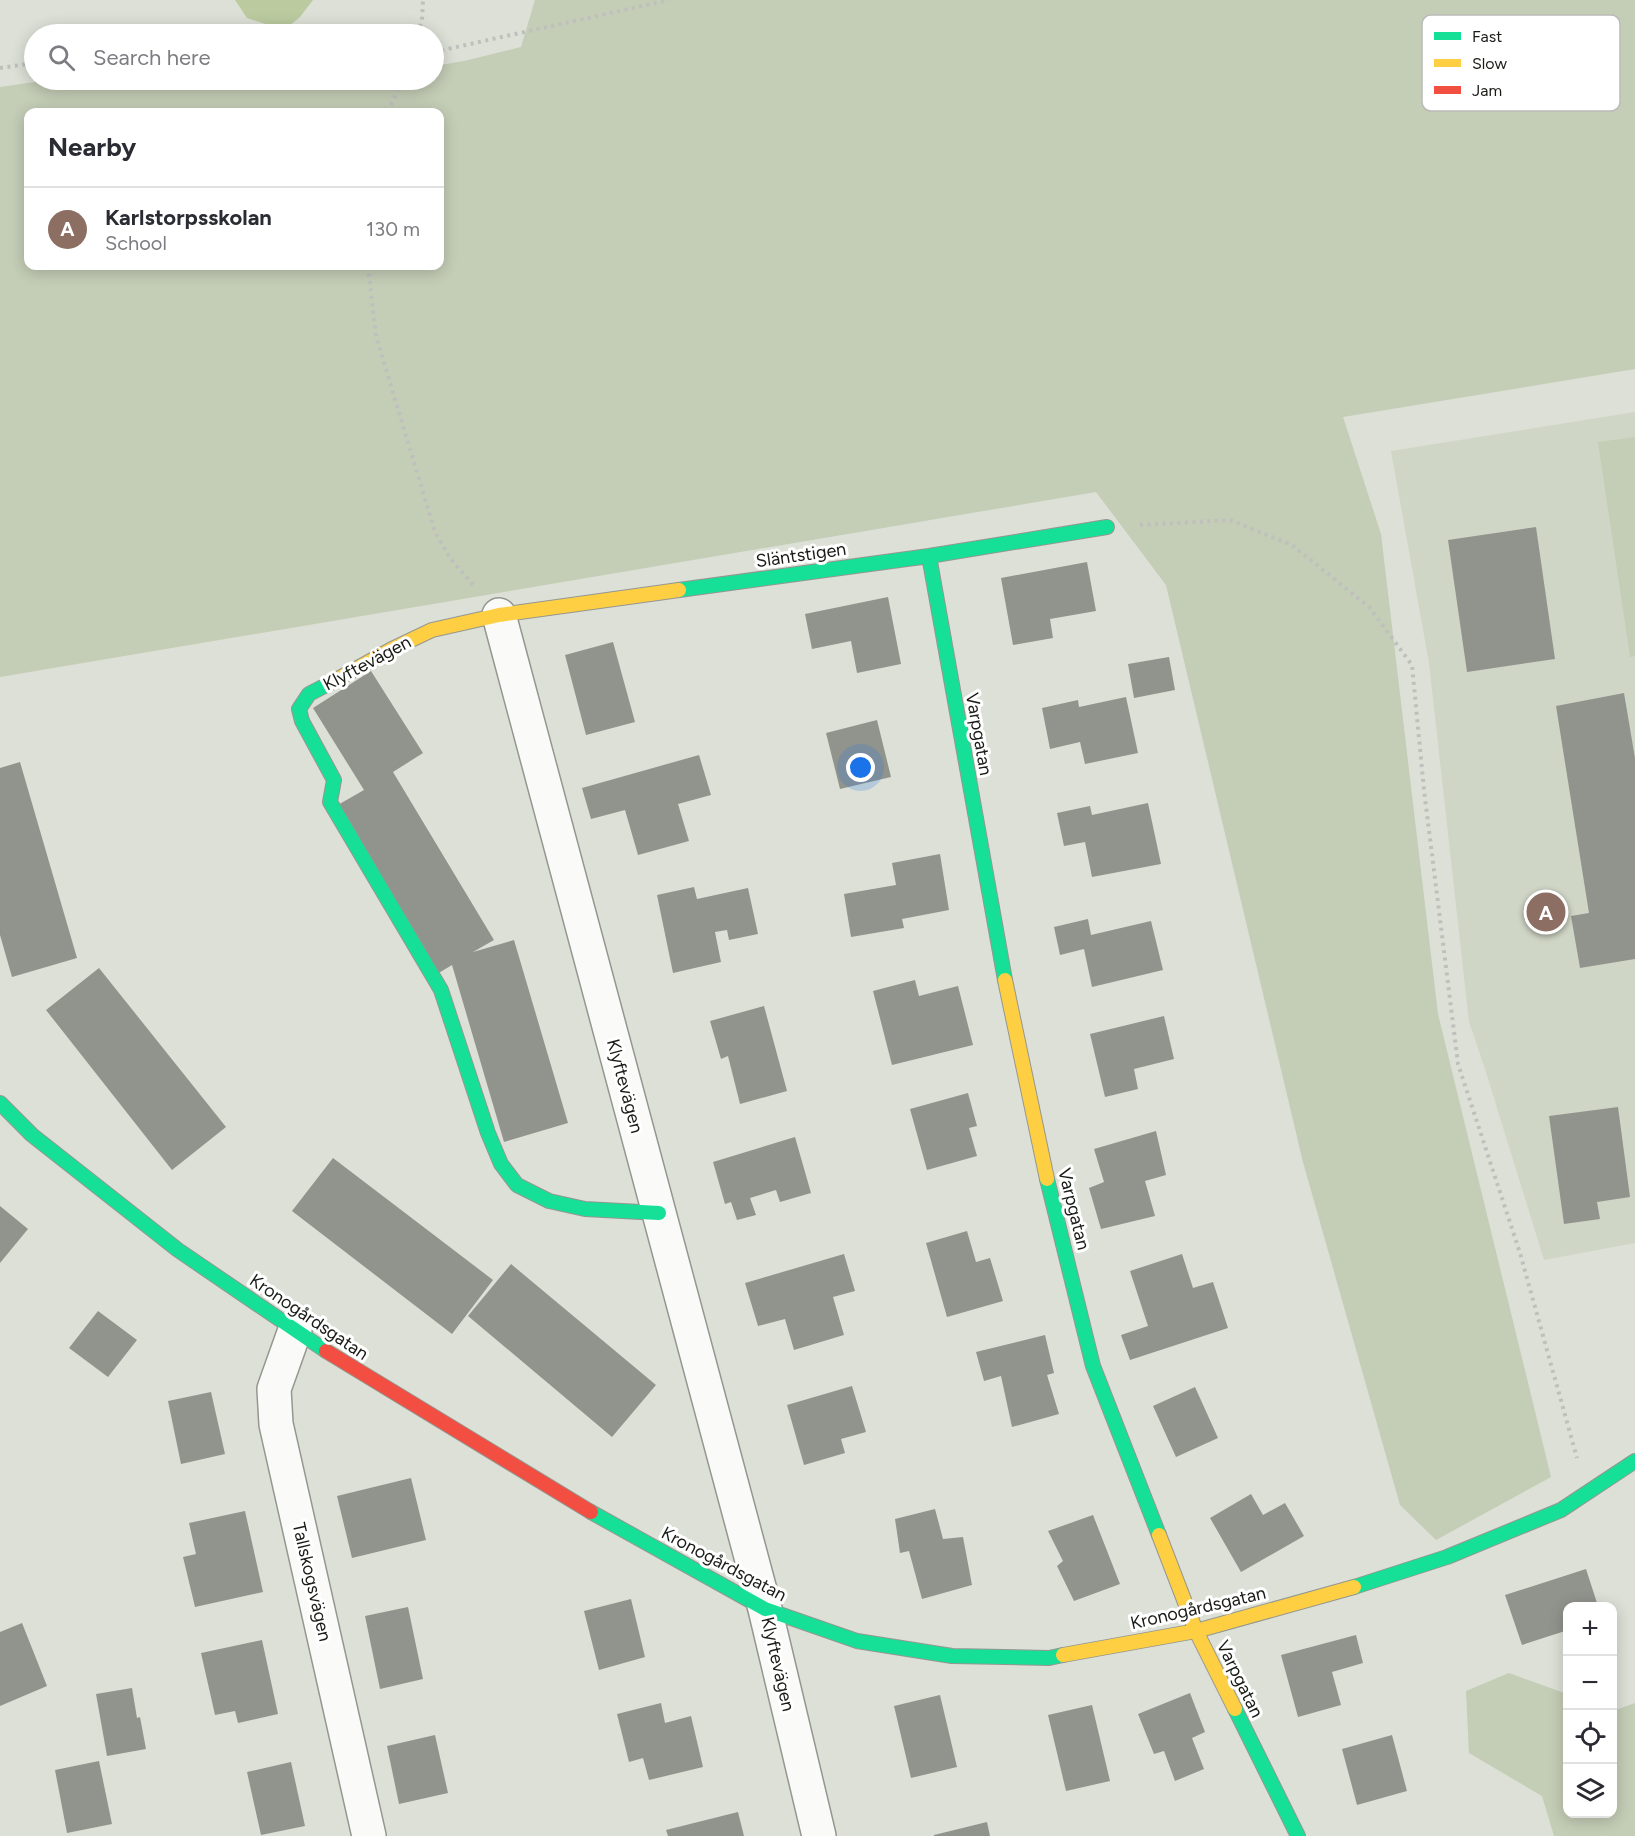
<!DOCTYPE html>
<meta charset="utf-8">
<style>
:root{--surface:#fff;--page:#f7f7f7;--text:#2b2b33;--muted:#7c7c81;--line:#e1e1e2;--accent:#ea580c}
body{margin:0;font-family:Figtree,sans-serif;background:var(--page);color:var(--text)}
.controls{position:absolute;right:18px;bottom:18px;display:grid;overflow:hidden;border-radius:12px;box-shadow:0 3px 15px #0003}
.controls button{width:54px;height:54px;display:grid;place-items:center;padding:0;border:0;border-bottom:2px solid var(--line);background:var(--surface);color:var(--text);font:30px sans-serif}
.you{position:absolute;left:861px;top:768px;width:21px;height:21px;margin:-15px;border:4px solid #fff;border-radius:50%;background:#1a73e8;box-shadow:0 0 0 9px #1a73e833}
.badge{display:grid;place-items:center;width:39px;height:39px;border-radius:50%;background:var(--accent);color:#fff;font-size:20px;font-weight:700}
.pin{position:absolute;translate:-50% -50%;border:3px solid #fff;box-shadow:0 2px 6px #0006}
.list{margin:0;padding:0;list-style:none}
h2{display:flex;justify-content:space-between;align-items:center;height:78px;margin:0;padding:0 24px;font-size:26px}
h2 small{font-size:20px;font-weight:400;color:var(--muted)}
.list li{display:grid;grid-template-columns:39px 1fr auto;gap:18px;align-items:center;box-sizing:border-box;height:84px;padding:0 24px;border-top:2px solid var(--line)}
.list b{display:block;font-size:22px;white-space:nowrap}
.list p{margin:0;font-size:20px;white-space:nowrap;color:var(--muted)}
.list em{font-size:20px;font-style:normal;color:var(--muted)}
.icon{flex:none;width:33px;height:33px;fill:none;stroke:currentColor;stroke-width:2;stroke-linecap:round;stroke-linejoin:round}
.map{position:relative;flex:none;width:1635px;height:1836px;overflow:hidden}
.search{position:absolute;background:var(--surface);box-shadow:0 3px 15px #0003;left:24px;top:24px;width:420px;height:66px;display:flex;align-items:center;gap:15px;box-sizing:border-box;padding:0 21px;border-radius:33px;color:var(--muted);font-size:22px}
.panel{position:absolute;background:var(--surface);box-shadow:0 3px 15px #0003;left:24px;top:108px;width:420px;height:162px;border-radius:12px}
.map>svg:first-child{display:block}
.built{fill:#d0d6c6}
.green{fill:#c4cdb6;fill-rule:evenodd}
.water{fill:#bbca9f}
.building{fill:#91948d}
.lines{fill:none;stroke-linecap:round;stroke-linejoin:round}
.street-casing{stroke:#949790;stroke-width:36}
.fast-casing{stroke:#949790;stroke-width:16}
.slow-casing{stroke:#949790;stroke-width:16}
.jam-casing{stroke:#949790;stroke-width:16}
.path{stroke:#bfc0bd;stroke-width:4;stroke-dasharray:3 4.5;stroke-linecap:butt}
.street{stroke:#fafaf9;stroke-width:33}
.fast{stroke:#16e098;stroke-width:14}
.slow{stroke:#ffcf43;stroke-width:14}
.jam{stroke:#f24e42;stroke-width:14}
.labels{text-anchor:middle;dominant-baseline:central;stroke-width:6;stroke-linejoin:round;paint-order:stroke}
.street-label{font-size:18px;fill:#191b16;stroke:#fff}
.key{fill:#fff;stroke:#babbb9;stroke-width:1.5}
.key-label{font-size:16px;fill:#191b16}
</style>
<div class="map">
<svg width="1635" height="1836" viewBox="0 0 1635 1836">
<rect width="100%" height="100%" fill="#dce0d6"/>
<path class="built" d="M1635 412V1243L1544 1260 1485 1069 1469 1022 1429 663 1391 451Z"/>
<path class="green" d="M535 0H1635V369L1343 417 1381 534 1438 1014 1551 1477 1436 1540 1400 1505 1303 1162 1166 585 1096 492 0 677V87L49 80H278L309 83 332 80H434V66L464 61 521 47ZM28 112H440V266H28Z
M1635 437V656L1630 657 1598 442Z
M1509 1673 1567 1694 1568 1814H1612L1613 1711 1635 1703V1836H1554L1542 1796 1469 1753 1466 1691Z"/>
<path class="water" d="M235 0H313L300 17 284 30 247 18Z"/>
<path class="building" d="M1536 527 1555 659 1467 672 1448 540Z
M1087 562 1096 611 1050 619 1053 638 1013 645 1001 578Z
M888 597 901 664 857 673 851 641 812 649 805 614Z
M613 642 635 722 586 735 565 655Z
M1169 657 1175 690 1134 698 1128 664Z
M371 671 423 753 393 772 494 940 473 952 514 940 568 1123 504 1142 452 965 437 974 336 806 364 790 313 708Z
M1624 693 1635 758V959L1580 968 1571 916 1589 913 1556 706Z
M1126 697 1138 753 1085 764 1080 742 1050 749 1042 708 1078 700 1079 707Z
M877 720 891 777 840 789 826 733Z
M699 755 711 795 678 804 689 841 638 855 625 810 591 819 582 788Z
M20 762 77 958 12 977 0 935V768Z
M1148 803 1161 864 1092 877 1085 842 1064 846 1057 813 1090 806 1092 815Z
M940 854 949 910 902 919 904 928 851 937 844 894 896 885 892 863Z
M694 887 697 899 748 888 758 934 729 940 727 930 715 932 721 962 673 973 657 895Z
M1088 919 1091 935 1151 921 1163 970 1092 987 1084 949 1060 955 1054 927Z
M99 968 226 1127 172 1170 46 1010Z
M915 980 919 996 958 986 973 1045 892 1065 873 991Z
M764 1006 787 1091 740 1104 728 1056 721 1059 710 1021Z
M1164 1016 1174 1059 1134 1069 1138 1089 1105 1097 1090 1034Z
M968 1093 977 1126 969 1128 977 1156 927 1170 910 1109Z
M1618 1107 1630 1197 1597 1202 1600 1219 1564 1224 1549 1116Z
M1156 1131 1166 1175 1145 1181 1155 1216 1101 1229 1089 1188 1104 1182 1094 1149Z
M795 1137 811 1193 780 1202 776 1190 750 1198 756 1215 737 1220 731 1202 725 1204 713 1162Z
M333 1158 493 1280 452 1334 292 1211Z
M0 1206 28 1229 0 1263Z
M967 1231 976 1262 990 1258 1003 1301 947 1317 926 1243Z
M844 1254 855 1291 833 1297 844 1335 794 1350 785 1319 758 1326 745 1283Z
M1182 1254 1193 1288 1213 1282 1228 1328 1130 1360 1121 1335 1148 1326 1130 1271Z
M511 1264 656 1385 612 1437 468 1316Z
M98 1311 137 1340 108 1377 69 1348Z
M1045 1335 1054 1373 1047 1375 1059 1414 1012 1427 1001 1376 984 1381 976 1352Z
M852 1386 866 1432 841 1439 845 1453 804 1465 787 1405Z
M1195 1387 1218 1438 1176 1457 1153 1406Z
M211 1392 225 1454 181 1464 168 1401Z
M411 1478 426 1540 352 1558 337 1496Z
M1251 1494 1263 1515 1285 1503 1304 1536 1241 1572 1210 1518Z
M935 1509 943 1539 963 1537 972 1585 922 1599 909 1551 900 1553 895 1519Z
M245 1511 263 1592 195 1607 183 1557 196 1554 189 1523Z
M1093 1515 1120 1584 1074 1601 1057 1566 1063 1561 1048 1531Z
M1586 1569 1598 1606H1568V1630L1522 1645 1505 1595Z
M631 1599 645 1657 599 1670 584 1611Z
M408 1607 423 1679 380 1689 365 1616Z
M22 1623 47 1686 0 1706V1632Z
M1356 1635 1363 1663 1332 1672 1341 1705 1298 1717 1281 1655Z
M262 1640 278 1714 238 1723 235 1711 215 1715 201 1653Z
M132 1688 137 1718 140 1717 146 1749 107 1756 96 1694Z
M1190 1693 1205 1732 1192 1738 1204 1769 1175 1781 1164 1751 1154 1754 1138 1714Z
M940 1695 957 1767 911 1778 894 1706Z
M661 1703 665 1723 691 1716 703 1767 649 1780 643 1758 629 1762 617 1714Z
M1092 1705 1110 1781 1066 1791 1048 1715Z
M435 1735 448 1793 399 1804 387 1746Z
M1392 1735 1407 1791 1357 1805 1342 1749Z
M99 1761 112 1824 67 1833 55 1770Z
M291 1762 305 1826 261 1835 247 1772Z
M738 1812 744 1836H668L666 1830Z
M987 1822 990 1836H934V1835Z"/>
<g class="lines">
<defs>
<path id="street" d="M499 615 765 1609 819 1836
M295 1330 274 1389 276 1424 369 1836"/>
<path id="fast" d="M929 556 1005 980
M679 590 929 556 1107 527
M336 680 309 694 299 709 302 721 334 780 330 802 441 990 488 1133 501 1164 517 1185 549 1201 585 1209 659 1213
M0 1103 32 1135 178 1250 326 1351
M1047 1179 1093 1366 1159 1535
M591 1512 765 1609 857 1641 952 1656 1049 1658 1063 1655
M1354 1587 1447 1557 1561 1510 1635 1461
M1235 1709 1298 1836"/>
<path id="slow" d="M336 680 392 649 432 630 499 615 679 590
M1005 980 1047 1179
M1159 1535 1196 1631 1235 1709
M1063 1655 1196 1631 1354 1587"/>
<path id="jam" d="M326 1351 591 1512"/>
</defs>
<use href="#street" class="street-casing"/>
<use href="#fast" class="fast-casing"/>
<use href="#slow" class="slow-casing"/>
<use href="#jam" class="jam-casing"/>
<path class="path" d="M418 34 422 20 423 0
M434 52 669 0
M0 68 34 63
M388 112 402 80
M368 266 376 336 435 532 450 558 473 585
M1140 525 1230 520 1292 545 1369 607 1412 665 1424 790 1458 1064 1520 1253 1577 1458"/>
<use href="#street" class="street"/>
<use href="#fast" class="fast"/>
<use href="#slow" class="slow"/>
<use href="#jam" class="jam"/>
</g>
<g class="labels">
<g class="street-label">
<text transform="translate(801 555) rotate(-8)">Släntstigen</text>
<text transform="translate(367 663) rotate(-28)">Klyftevägen</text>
<text transform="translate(979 734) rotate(80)">Varpgatan</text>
<text transform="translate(625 1086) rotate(75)">Klyftevägen</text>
<text transform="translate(1074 1209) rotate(76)">Varpgatan</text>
<text transform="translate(309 1317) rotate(34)">Kronogårdsgatan</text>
<text transform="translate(724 1564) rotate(28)">Kronogårdsgatan</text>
<text transform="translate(312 1582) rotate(77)">Tallskogsvägen</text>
<text transform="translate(1198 1608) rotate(-13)">Kronogårdsgatan</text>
<text transform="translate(778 1664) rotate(77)">Klyftevägen</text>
<text transform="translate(1240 1679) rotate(64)">Varpgatan</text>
</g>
</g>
<rect x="1422" y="15" width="198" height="96" rx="9" class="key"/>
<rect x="1434" y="32" width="27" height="8" fill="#16e098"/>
<rect x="1434" y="59" width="27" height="8" fill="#ffcf43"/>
<rect x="1434" y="86" width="27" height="8" fill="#f24e42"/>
<g class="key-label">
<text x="1472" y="42">Fast</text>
<text x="1472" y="69">Slow</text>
<text x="1472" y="96">Jam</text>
</g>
</svg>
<div class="controls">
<button>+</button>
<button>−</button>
<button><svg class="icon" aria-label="locate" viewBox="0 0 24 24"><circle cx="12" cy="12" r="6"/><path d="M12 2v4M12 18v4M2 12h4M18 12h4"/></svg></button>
<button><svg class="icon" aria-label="layers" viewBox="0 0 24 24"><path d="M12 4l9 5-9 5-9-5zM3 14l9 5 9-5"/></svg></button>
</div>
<div class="you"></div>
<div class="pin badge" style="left:1546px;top:912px;background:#8d6e63">A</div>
<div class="search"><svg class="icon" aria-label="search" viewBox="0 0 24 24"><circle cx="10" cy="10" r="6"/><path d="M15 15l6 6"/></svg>Search here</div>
<section class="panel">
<h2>Nearby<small></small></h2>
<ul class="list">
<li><span class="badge" style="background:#8d6e63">A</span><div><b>Karlstorpsskolan</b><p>School</p></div><em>130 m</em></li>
</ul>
</section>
</div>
